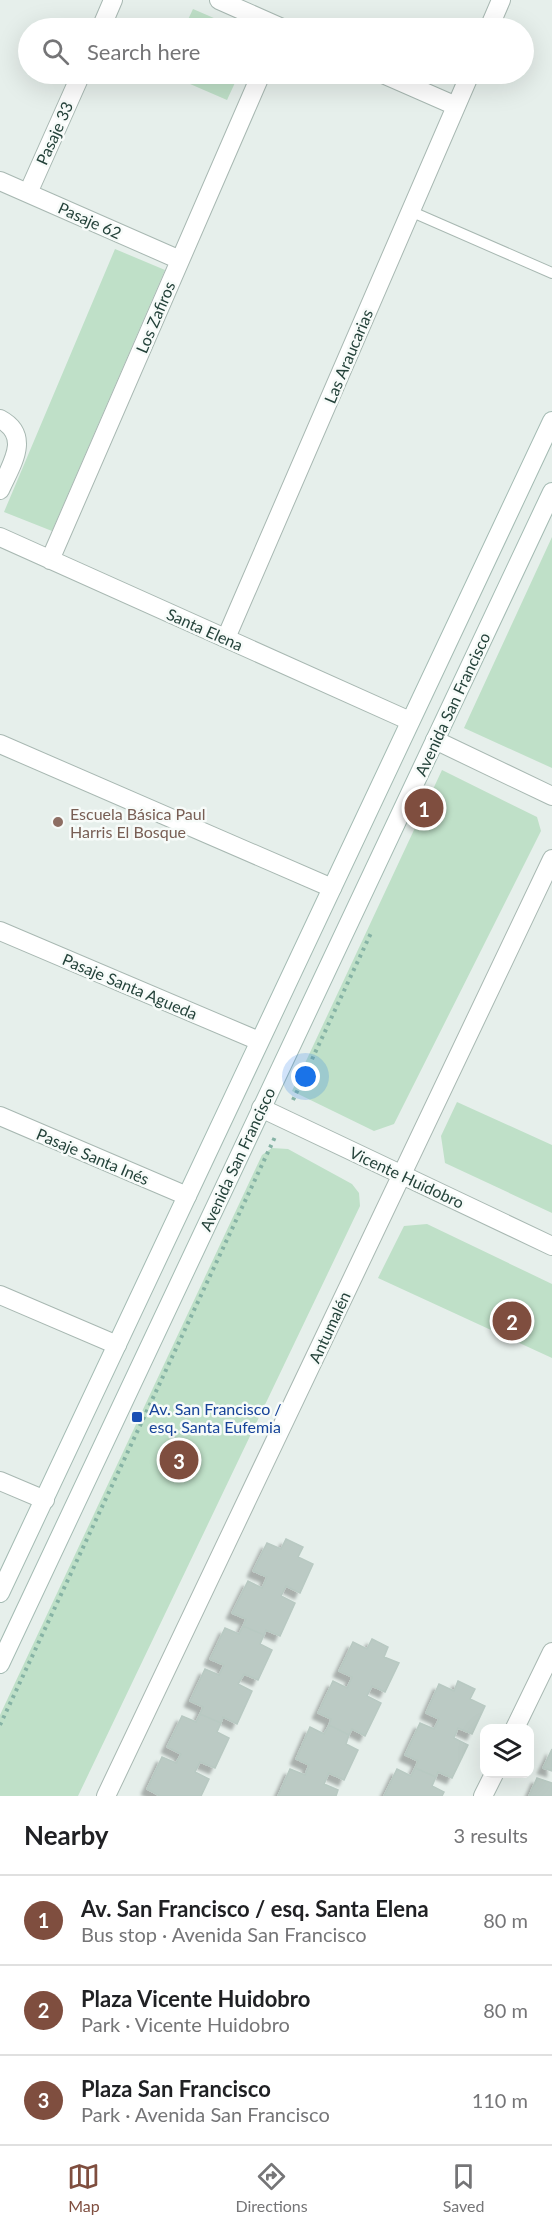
<!DOCTYPE html>
<meta charset="utf-8">
<style>
:root{--surface:#fff;--page:#f2f2f2;--text:#202124;--muted:#757577;--line:#e0e0e0;--accent:#7f4e3f}
body{margin:0;font-family:Lato,sans-serif;background:var(--page);color:var(--text)}
.controls{position:absolute;right:18px;bottom:18px;display:grid;overflow:hidden;border-radius:12px;box-shadow:0 6px 24px #0002}
.controls button{width:54px;height:54px;display:grid;place-items:center;padding:0;border:0;border-bottom:2px solid var(--line);background:var(--surface);color:var(--text);font:30px sans-serif}
.you{position:absolute;left:306px;top:1077px;width:21px;height:21px;margin:-15px;border:4px solid #fff;border-radius:50%;background:#1a73e8;box-shadow:0 0 0 9px #1a73e833}
.badge{display:grid;place-items:center;width:39px;height:39px;border-radius:50%;background:var(--accent);color:#fff;font-size:20px;font-weight:700}
.pin{position:absolute;translate:-50% -50%;border:3px solid #fff;box-shadow:0 2px 6px #0006}
.list{margin:0;padding:0;list-style:none}
h2{display:flex;justify-content:space-between;align-items:center;height:78px;margin:0;padding:0 24px;font-size:26px}
h2 small{font-size:20px;font-weight:400;color:var(--muted)}
.list li{display:grid;grid-template-columns:39px 1fr auto;gap:18px;align-items:center;box-sizing:border-box;height:90px;padding:0 24px;border-top:2px solid var(--line)}
.list b{display:block;font-size:22px;white-space:nowrap}
.list p{margin:0;font-size:20px;white-space:nowrap;color:var(--muted)}
.list em{font-size:20px;font-style:normal;color:var(--muted)}
.icon{flex:none;width:33px;height:33px;fill:none;stroke:currentColor;stroke-width:2;stroke-linecap:round;stroke-linejoin:round}
.map{position:relative;flex:none;width:552px;height:1796px;overflow:hidden}
.search{position:absolute;background:var(--surface);box-shadow:0 6px 24px #0002;left:18px;right:18px;top:18px;height:66px;display:flex;align-items:center;gap:15px;box-sizing:border-box;padding:0 21px;border-radius:33px;color:var(--muted);font-size:22px}
.sheet{height:348px;background:var(--surface)}
nav{display:flex;justify-content:space-around;align-items:center;box-sizing:border-box;height:84px;border-top:2px solid var(--line);background:var(--surface);font-size:16px;color:var(--muted)}
nav a{display:grid;justify-items:center;gap:3px}
nav .on{color:var(--accent)}
.map>svg:first-child{display:block}
.green{fill:#bfe0c8}
.building{fill:#bbcac4;stroke:#b8c9c2;stroke-width:1.5;filter:url(#shadow)}
.lines{fill:none;stroke-linecap:round;stroke-linejoin:round}
.lane-casing{stroke:#a8b8b2;stroke-width:12}
.street-casing{stroke:#a8b8b2;stroke-width:20}
.secondary-casing{stroke:#a4bbb3;stroke-width:20}
.path{stroke:#86b3a5;stroke-width:4;stroke-dasharray:3 4.5;stroke-linecap:butt}
.lane{stroke:#fff;stroke-width:10}
.street{stroke:#fff;stroke-width:18}
.secondary{stroke:#fff;stroke-width:18}
.education-dot{fill:#8d6e63;stroke:#f7fbf9;stroke-width:2}
.transit-dot{fill:#1a4fb4;stroke:#f7fbf9;stroke-width:2}
.labels{text-anchor:middle;dominant-baseline:central;stroke-width:5;stroke-linejoin:round;paint-order:stroke}
.street-label{font-size:16px;fill:#24423a;stroke:#f7fbf9}
.education-label{font-size:16px;fill:#785e54;stroke:#f7fbf9;text-anchor:start}
.transit-label{font-size:16px;fill:#164399;stroke:#f7fbf9;text-anchor:start}
</style>
<div class="map">
<svg width="552" height="1796" viewBox="0 0 552 1796">
<defs>
<filter id="shadow"><feDropShadow dx="-5.5" dy="5.5" stdDeviation="1.5" flood-color="#0004"/></filter>
</defs>
<rect width="100%" height="100%" fill="#e6efeb"/>
<path class="green" d="M193 9 237 28H184Z
M167 74H239L227 100Z
M115 249 165 270 52 531 4 512Z
M552 537V768L464 728Z
M442 770 537 817 541 831 394 1124 374 1131 292 1091Z
M457 1102 552 1145V1213L445 1163 441 1136Z
M272 1148 288 1149 352 1184 359 1193 360 1206 78 1796H0V1715L262 1155Z
M427 1224 552 1284V1358L378 1278 404 1226Z"/>
<path class="building" d="M286 1539 303 1547 298 1557 313 1564 300 1593 286 1586 281 1596 295 1603 280 1636 266 1630 264 1635 243 1626 246 1619 232 1613 248 1581 262 1588 267 1577 253 1571 267 1543 281 1549Z
M243 1626 264 1635 260 1644 272 1650 258 1680 244 1674 238 1684 252 1691 237 1724 223 1717 221 1723 200 1714 203 1707 190 1701 205 1669 219 1675 224 1665 210 1659 225 1628 239 1634Z
M372 1639 388 1647 384 1657 399 1663 385 1692 372 1686 367 1696 381 1703 365 1736 352 1729 349 1735 329 1725 331 1719 318 1713 333 1681 347 1688 352 1677 339 1671 353 1642 367 1649Z
M458 1681 475 1689 470 1699 485 1706 472 1734 458 1728 454 1738 468 1745 452 1778 438 1772 436 1777 415 1768 418 1761 405 1755 420 1723 434 1729 439 1719 426 1713 439 1684 454 1691Z
M200 1714 221 1723 217 1732 229 1738 215 1768 200 1762 195 1772 209 1779 201 1796H160L147 1789 162 1757 176 1763 181 1754 167 1747 182 1716 196 1722Z
M329 1725 349 1735 346 1744 358 1750 344 1780 329 1773 324 1784 338 1790 336 1796H278L290 1769 305 1775 309 1765 296 1759 310 1727 324 1734Z
M552 1749V1771L543 1768Z
M415 1768 436 1777 432 1786 444 1792 442 1796H384L397 1769 411 1776Z
M537 1778 552 1783V1796H529Z"/>
<g class="lines">
<defs>
<path id="lane" d="M410 211 552 273"/>
<path id="street" d="M219 0 282 28
M101 28 113 0
M489 28 501 0
M383 74 456 106
M0 181 180 260
M28 193 81 74
M0 419C32 436 11 465 0 490
M0 537 410 721
M50 560 261 74
M226 638 470 74
M435 740 552 796
M0 744 332 888
M0 931 259 1041
M261 1108 552 1246
M0 1116 187 1196
M0 1295 117 1345
M0 1481 45 1500
M515 1728 552 1652
M106 1796 552 859
M483 1796 494 1774"/>
<path id="secondary" d="M0 1593 552 421
M0 1664 552 492"/>
</defs>
<use href="#lane" class="lane-casing"/>
<use href="#street" class="street-casing"/>
<use href="#secondary" class="secondary-casing"/>
<path class="path" d="M293 1100 371 933
M0 1725 275 1137"/>
<use href="#lane" class="lane"/>
<use href="#street" class="street"/>
<use href="#secondary" class="secondary"/>
</g>
<circle class="education-dot" cx="58" cy="822" r="6"/>
<rect class="transit-dot" x="131" y="1411" width="12" height="12" rx="3"/>
<g class="labels">
<g class="street-label">
<text transform="translate(54 133) rotate(-66)">Pasaje 33</text>
<text transform="translate(90 220) rotate(24)">Pasaje 62</text>
<text transform="translate(155 317) rotate(-67)">Los Zafiros</text>
<text transform="translate(348 356) rotate(-67)">Las Araucarias</text>
<text transform="translate(205 629) rotate(24)">Santa Elena</text>
<text transform="translate(452 704) rotate(-65)">Avenida San Francisco</text>
<text transform="translate(130 986) rotate(23)">Pasaje Santa Agueda</text>
<text transform="translate(93 1156) rotate(23)">Pasaje Santa Inés</text>
<text transform="translate(237 1159) rotate(-65)">Avenida San Francisco</text>
<text transform="translate(407 1177) rotate(25)">Vicente Huidobro</text>
<text transform="translate(329 1327) rotate(-65)">Antumalén</text>
</g>
<g class="education-label">
<text x="70" y="813">Escuela Básica Paul<tspan x="70" dy="18">Harris El Bosque</tspan></text>
</g>
<g class="transit-label">
<text x="149" y="1408">Av. San Francisco /<tspan x="149" dy="18">esq. Santa Eufemia</tspan></text>
</g>
</g>
</svg>
<div class="controls">
<button><svg class="icon" aria-label="layers" viewBox="0 0 24 24"><path d="M12 4l9 5-9 5-9-5zM3 14l9 5 9-5"/></svg></button>
</div>
<div class="you"></div>
<div class="pin badge" style="left:424px;top:808px">1</div>
<div class="pin badge" style="left:512px;top:1321px">2</div>
<div class="pin badge" style="left:179px;top:1460px">3</div>
<div class="search"><svg class="icon" aria-label="search" viewBox="0 0 24 24"><circle cx="10" cy="10" r="6"/><path d="M15 15l6 6"/></svg>Search here</div>
</div>
<section class="sheet">
<h2>Nearby<small>3 results</small></h2>
<ul class="list">
<li><span class="badge">1</span><div><b>Av. San Francisco / esq. Santa Elena</b><p>Bus stop · Avenida San Francisco</p></div><em>80 m</em></li>
<li><span class="badge">2</span><div><b>Plaza Vicente Huidobro</b><p>Park · Vicente Huidobro</p></div><em>80 m</em></li>
<li><span class="badge">3</span><div><b>Plaza San Francisco</b><p>Park · Avenida San Francisco</p></div><em>110 m</em></li>
</ul>
</section>
<nav>
<a class="on"><svg class="icon" aria-label="map" viewBox="0 0 24 24"><path d="M3 6l6-2 6 2 6-2v14l-6 2-6-2-6 2zM9 4v14M15 6v14"/></svg>Map</a>
<a><svg class="icon" aria-label="directions" viewBox="0 0 24 24"><path d="M12 3l9 9-9 9-9-9zM9 14v-3h6M13 9l2 2-2 2"/></svg>Directions</a>
<a><svg class="icon" aria-label="saved" viewBox="0 0 24 24"><path d="M7 4h10v16l-5-4-5 4z"/></svg>Saved</a>
</nav>
